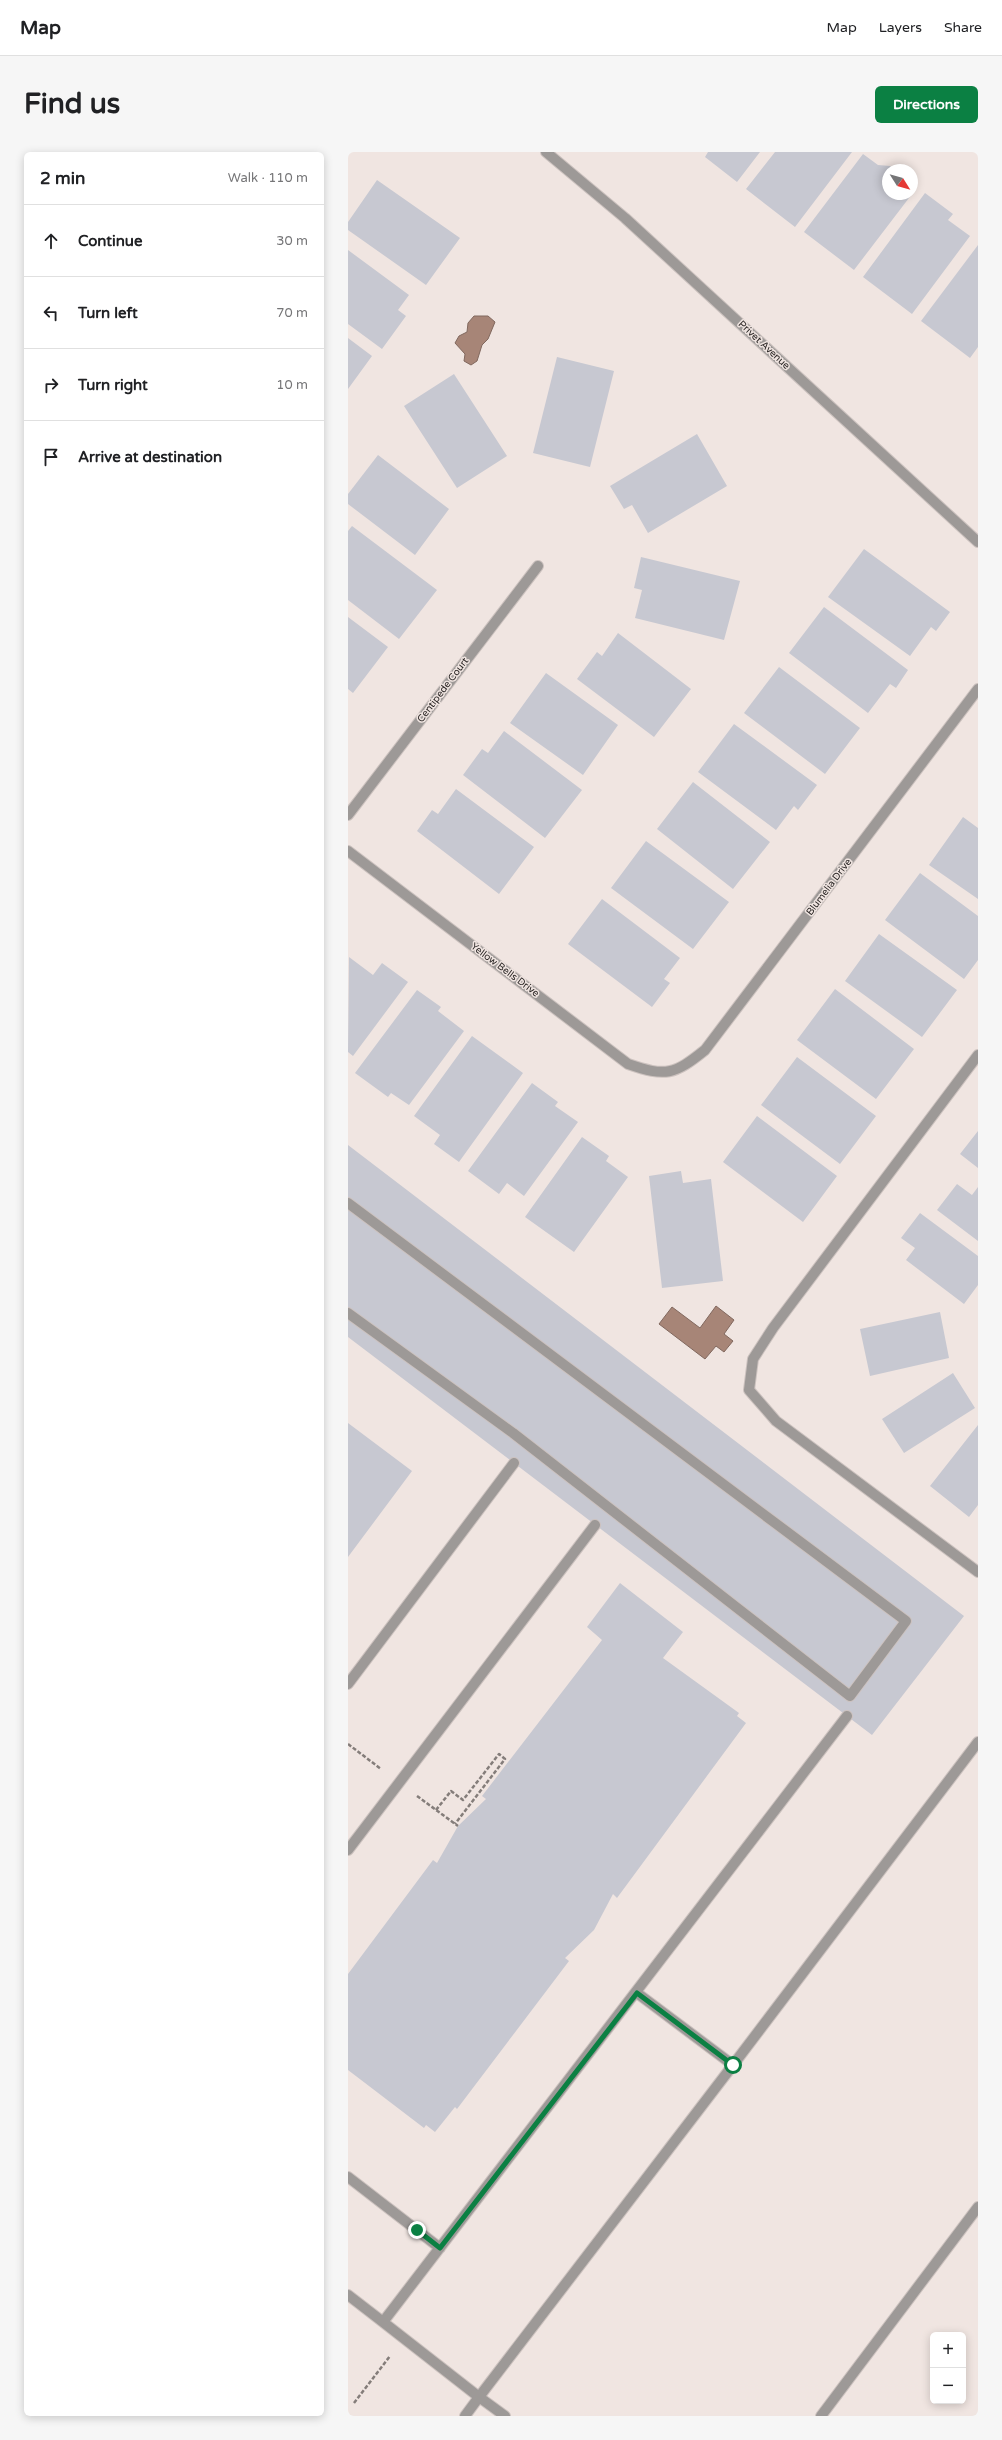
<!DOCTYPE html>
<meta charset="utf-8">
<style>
:root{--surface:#fff;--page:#f6f6f6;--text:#202124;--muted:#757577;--line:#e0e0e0;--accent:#0b8043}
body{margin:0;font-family:"Varela Round",sans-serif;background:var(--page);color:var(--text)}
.controls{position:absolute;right:12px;bottom:12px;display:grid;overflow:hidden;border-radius:6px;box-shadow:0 2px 10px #0003}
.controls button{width:36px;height:36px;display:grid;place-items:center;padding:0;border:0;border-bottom:1px solid var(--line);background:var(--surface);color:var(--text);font:20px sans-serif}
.compass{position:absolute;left:534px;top:12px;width:36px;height:36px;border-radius:50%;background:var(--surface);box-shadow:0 2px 10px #0003;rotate:127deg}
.stop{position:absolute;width:12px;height:12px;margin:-9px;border:3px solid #0b8043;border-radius:50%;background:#fff}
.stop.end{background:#0b8043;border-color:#fff;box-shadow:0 1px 4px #0008}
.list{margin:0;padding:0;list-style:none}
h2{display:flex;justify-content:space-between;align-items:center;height:52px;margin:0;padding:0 16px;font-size:17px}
h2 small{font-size:13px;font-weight:400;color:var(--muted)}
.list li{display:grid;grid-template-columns:26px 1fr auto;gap:12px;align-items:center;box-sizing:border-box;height:72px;padding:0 16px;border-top:1px solid var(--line)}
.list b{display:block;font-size:15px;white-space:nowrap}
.list em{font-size:13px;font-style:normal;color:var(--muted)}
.icon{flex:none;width:22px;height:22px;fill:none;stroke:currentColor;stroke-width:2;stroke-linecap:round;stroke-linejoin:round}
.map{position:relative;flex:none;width:630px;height:2264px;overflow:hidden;border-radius:6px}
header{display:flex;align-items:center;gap:24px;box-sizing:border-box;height:56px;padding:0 20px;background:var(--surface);border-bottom:1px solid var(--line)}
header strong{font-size:19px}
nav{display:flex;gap:22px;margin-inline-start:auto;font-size:14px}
.intro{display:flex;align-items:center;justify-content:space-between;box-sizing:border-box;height:96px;padding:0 24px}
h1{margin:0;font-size:28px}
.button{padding:10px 18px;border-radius:6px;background:var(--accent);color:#fff;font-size:14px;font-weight:700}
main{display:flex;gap:24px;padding:0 24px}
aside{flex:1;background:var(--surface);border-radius:6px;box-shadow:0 2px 10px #0003}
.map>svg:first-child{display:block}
.water{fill:#a78577;stroke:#81685e}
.building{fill:#c7c8d1}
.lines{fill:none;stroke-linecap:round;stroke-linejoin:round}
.service-casing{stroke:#ccc2bf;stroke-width:12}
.minor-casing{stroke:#ccc2bf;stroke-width:12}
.path{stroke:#847d7a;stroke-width:2.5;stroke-dasharray:4 2;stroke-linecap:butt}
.service{stroke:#9d9997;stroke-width:10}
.minor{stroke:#9d9997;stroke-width:10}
.route{stroke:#0b8043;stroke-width:5}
.labels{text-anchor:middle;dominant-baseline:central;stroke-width:3;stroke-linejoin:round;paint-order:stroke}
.street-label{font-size:10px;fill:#292524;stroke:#f0e5e1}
</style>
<header>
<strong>Map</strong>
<nav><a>Map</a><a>Layers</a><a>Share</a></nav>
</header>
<div class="intro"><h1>Find us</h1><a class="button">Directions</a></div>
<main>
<aside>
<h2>2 min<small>Walk · 110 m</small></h2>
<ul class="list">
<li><svg class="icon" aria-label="ahead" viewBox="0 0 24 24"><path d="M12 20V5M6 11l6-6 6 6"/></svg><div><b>Continue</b></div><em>30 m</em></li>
<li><svg class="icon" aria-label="left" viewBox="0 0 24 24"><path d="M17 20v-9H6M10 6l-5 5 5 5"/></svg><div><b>Turn left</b></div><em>70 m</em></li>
<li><svg class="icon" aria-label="right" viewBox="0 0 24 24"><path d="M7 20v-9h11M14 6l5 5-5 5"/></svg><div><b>Turn right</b></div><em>10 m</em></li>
<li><svg class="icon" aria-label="arrive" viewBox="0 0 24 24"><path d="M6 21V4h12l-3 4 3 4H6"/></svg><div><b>Arrive at destination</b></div></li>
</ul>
</aside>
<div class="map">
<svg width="630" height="2264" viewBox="0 0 630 2264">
<rect width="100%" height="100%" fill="#f0e5e1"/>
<path class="water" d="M126 164H140L147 170 140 187 134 193 129 209 123 213 116 209 117 202 107 191 111 184 119 180 120 171Z
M368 1154 386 1168 376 1182 385 1189 376 1200 368 1194 357 1207 311 1172 324 1155 352 1176Z"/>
<path class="building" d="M360 0H412L389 30 357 5Z
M427 0H504L447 75 398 37Z
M515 2 530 13 542 14 547 18H540V42H564L506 118 456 80Z
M29 28 112 86 78 133 0 78V70Z
M577 41 605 62 600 68 622 84 564 162 515 125Z
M630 93V195L622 206 573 169Z
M0 98 61 143 50 158 58 164 34 197 0 172Z
M0 186 24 204 0 237Z
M209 205 266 219 242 315 185 301Z
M106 222 159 304 109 336 56 254Z
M349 282 379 334 300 381 284 353 276 357 262 334Z
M30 303 101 357 67 403 0 352V342Z
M4 374 89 438 51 487 0 448V379Z
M516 397 602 460 588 479 583 475 562 504 480 445Z
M293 405 392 429 376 488 287 466 294 438 286 436Z
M476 455 560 518 548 536 542 532 520 561 441 501Z
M0 465 40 495 5 541 0 537Z
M270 481 343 537 306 585 229 527 249 500 254 504Z
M431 515 512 576 477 622 396 561Z
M198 521 270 573 235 623 162 571Z
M386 572 469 633 450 658 446 654 428 678 350 620Z
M156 579 234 638 197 686 115 623 134 597 140 601Z
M345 630 422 690 385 737 309 677Z
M108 637 186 695 151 742 69 679 84 658 90 662Z
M615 665 630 676V747L581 713Z
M298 689 381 750 345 797 263 736Z
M572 721 630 764V808L616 827 537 768Z
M254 747 332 806 316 827 322 831 304 855 220 792Z
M531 782 609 838 574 885 497 829Z
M1 805 25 823 34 811 60 830 5 904 0 900Z
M487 837 566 897 528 947 449 888Z
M69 838 93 855 90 859 116 879 61 953 43 941 40 945 7 921Z
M124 884 175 921 111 1010 86 992 92 983 66 964Z
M449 905 528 964 492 1012 413 953Z
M184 931 210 950 207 954 230 970 176 1044 159 1031 151 1042 120 1019Z
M409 964 489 1024 455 1070 375 1010Z
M630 979V1016L612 1002Z
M234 985 261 1004 258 1009 280 1025 226 1100 177 1065Z
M0 993 616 1464 524 1583 0 1185Z
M333 1019 335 1031 363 1027 375 1129 314 1136 301 1024Z
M609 1032 624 1043 630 1035V1089L589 1058Z
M572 1061 630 1104V1133L616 1152 558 1108 567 1096 553 1086Z
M592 1160 601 1206 522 1224 512 1177Z
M605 1221 627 1256 556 1301 534 1267Z
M0 1271 64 1319 0 1405Z
M630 1273V1353L621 1365 582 1334Z
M272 1431 335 1480 315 1506 391 1561 389 1564 398 1571 269 1746 265 1742 246 1778 217 1806 221 1809 109 1957 107 1955 87 1980 78 1973 76 1976 0 1918V1822L85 1708 89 1711 110 1674 138 1647 134 1644 254 1488 239 1475Z"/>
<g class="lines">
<defs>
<path id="service" d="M630 903 425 1176 405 1207 401 1238 428 1269 630 1420
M0 1051 558 1469 502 1544 165 1281 0 1161
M0 1532 166 1311
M0 1698 247 1373
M385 1913 630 1590
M0 2025 92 2096
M0 2143 35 2170 499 1564
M35 2170 131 2245 117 2264
M157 2264 131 2245 385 1913 289 1841
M473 2264 630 2055"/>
<path id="minor" d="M198 0 277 66 630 390
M0 663 190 414
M0 699 280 912C318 925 326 923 357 898L630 537"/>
</defs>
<use href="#service" class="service-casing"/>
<use href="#minor" class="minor-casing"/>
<path class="path" d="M0 1592 33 1617
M69 1644 110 1674
M88 1658 103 1639 115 1648 151 1602 157 1607 107 1672
M6 2251 42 2204"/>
<use href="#service" class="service"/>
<use href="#minor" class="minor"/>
</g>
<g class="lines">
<path class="route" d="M69 2078 92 2096 289 1841 385 1913"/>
</g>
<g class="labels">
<g class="street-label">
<text transform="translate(416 193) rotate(43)">Privet Avenue</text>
<text transform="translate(95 538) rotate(-53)">Centipede Court</text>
<text transform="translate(481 735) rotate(-53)">Blumelia Drive</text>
<text transform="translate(157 818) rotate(37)">Yellow Bells Drive</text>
</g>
</g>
</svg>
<div class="controls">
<button>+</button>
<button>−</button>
</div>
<svg class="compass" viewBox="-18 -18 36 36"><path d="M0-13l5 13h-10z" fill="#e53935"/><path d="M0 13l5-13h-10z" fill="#757577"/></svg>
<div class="stop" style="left:385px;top:1913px"></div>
<div class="stop end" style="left:69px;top:2078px"></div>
</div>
</main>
